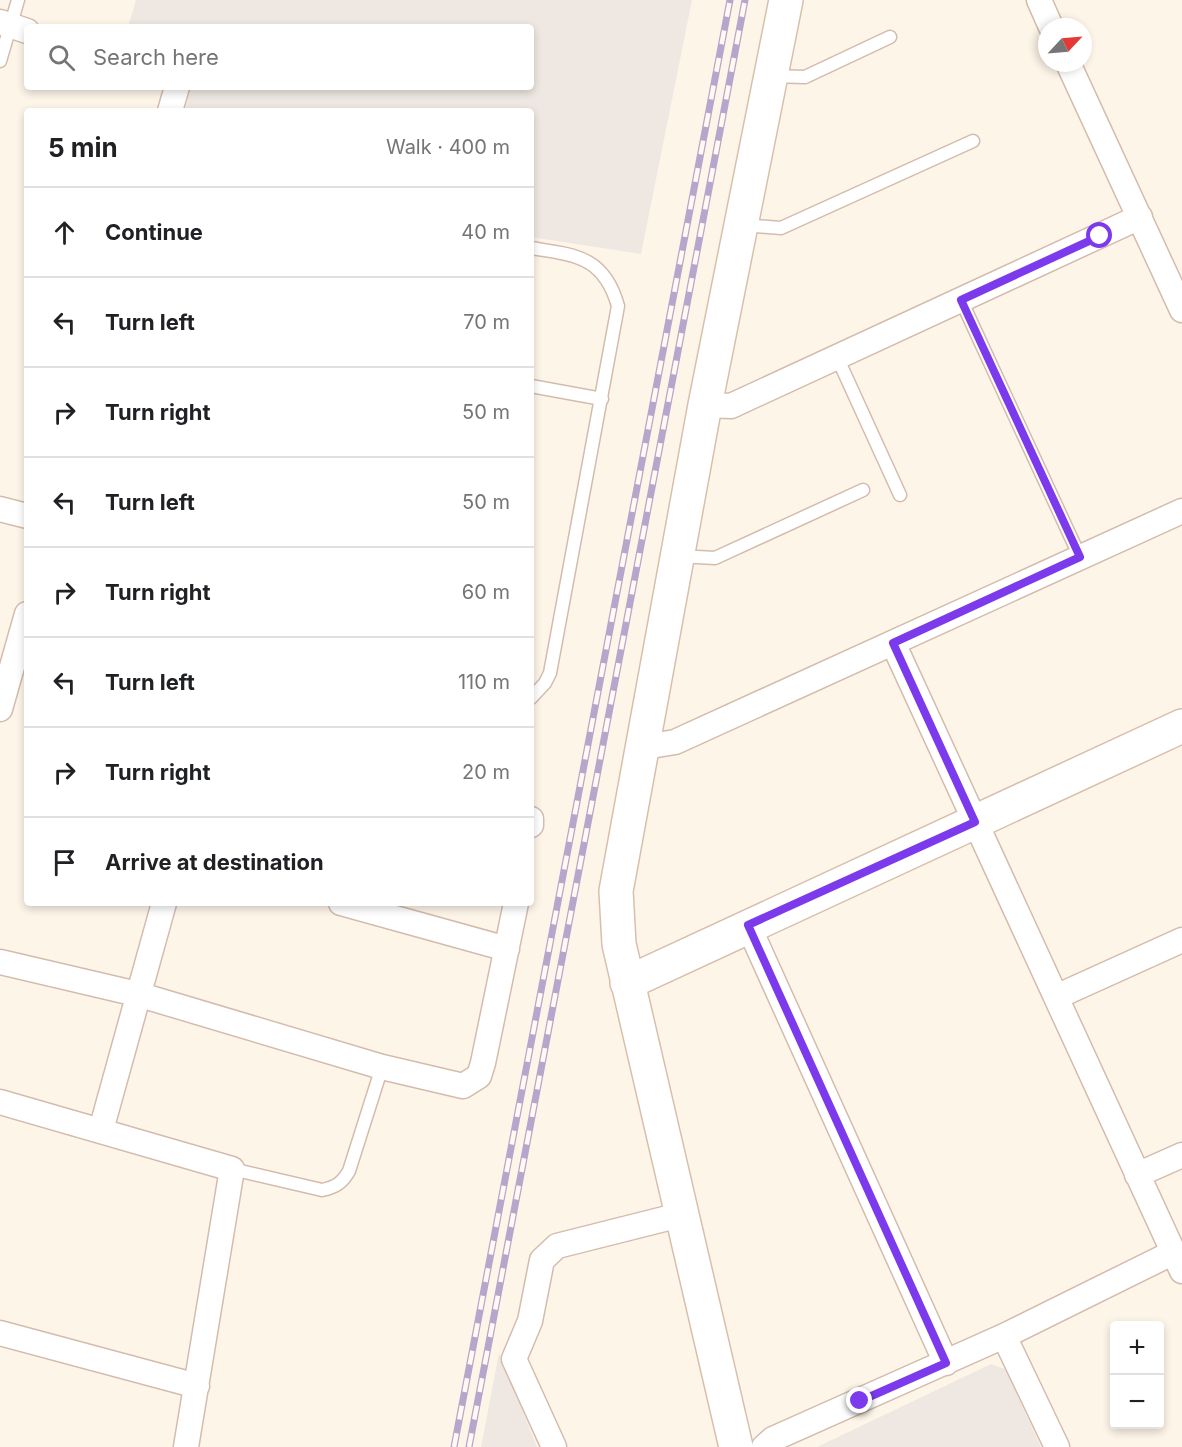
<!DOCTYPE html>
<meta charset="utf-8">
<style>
:root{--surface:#fff;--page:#f6f6f6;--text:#202124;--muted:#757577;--line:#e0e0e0}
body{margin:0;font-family:Inter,sans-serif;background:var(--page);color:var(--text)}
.controls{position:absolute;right:18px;bottom:18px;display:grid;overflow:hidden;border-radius:6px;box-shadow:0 3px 9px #0003}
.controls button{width:54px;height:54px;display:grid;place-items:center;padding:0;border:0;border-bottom:2px solid var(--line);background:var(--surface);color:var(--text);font:30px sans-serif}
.compass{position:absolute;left:1038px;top:18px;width:54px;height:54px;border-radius:50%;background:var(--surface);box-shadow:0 3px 9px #0003;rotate:64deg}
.stop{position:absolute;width:18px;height:18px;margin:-14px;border:4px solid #7c3aed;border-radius:50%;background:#fff}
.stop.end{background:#7c3aed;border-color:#fff;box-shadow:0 2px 6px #0008}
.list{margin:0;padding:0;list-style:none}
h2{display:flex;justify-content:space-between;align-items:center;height:78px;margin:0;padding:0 24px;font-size:26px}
h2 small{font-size:20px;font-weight:400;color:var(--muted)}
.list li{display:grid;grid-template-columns:39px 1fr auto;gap:18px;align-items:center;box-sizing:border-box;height:90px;padding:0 24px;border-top:2px solid var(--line)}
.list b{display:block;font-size:22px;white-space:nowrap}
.list em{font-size:20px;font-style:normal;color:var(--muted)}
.icon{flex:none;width:33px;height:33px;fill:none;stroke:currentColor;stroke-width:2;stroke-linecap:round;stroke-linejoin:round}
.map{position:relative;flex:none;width:1182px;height:1447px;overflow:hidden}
.search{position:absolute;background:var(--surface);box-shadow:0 3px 9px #0003;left:24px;top:24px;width:510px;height:66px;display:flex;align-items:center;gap:15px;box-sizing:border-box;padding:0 21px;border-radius:6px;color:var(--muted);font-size:22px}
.panel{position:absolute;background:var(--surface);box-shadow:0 3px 9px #0003;left:24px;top:108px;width:510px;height:798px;border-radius:6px}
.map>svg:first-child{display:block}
.industrial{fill:#efe8e2}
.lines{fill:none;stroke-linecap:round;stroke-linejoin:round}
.lane-casing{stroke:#d3bcad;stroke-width:15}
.street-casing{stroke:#d3bcad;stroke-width:27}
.secondary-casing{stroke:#d8bfac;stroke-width:36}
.lane{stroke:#fff;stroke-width:12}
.street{stroke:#fff;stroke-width:24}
.secondary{stroke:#fff;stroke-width:33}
.rail-casing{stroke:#b8a5cb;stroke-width:7}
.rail{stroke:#fff9f2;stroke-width:4.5;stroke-dasharray:14;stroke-linecap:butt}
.route{stroke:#7c3aed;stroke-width:8}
</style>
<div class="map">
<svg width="1182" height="1447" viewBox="0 0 1182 1447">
<rect width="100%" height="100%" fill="#fef5e9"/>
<path class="industrial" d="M136 0H692L641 254 531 237V111H185L191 87H531V27H128Z
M499 1353 537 1447H481Z
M991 1364 1005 1369 1041 1447H817Z"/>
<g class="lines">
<defs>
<path id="lane" d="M0 61 18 0
M772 76 805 77 890 37
M742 225 781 228 973 141
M531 248C575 255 604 256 618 306L550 673 545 683 531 698
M961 300 1080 557
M837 357 900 495
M531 386 602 399
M679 556 715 558 863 490
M232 1169 322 1190C336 1187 342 1183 349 1171L382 1067"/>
<path id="street" d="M1039 0 1051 27
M0 22 27 31
M1068 63 1182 310
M170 111 177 87
M705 405 731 406 1140 217
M0 509 27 516
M893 643 1182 1271
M0 709 27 614
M644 743 657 745 675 742 1182 511
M531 819V825
M341 903 507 949
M748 925 946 1363
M0 962 137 994 382 1067 463 1086 479 1076 483 1063 516 903
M1056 997 1182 940
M0 1102 232 1169 186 1447
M101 1130 164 903
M1137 1175 1182 1155
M0 1333 197 1386
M1004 1336 1057 1447
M554 1447 514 1359 530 1321 542 1260 557 1246 680 1215
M764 1447 773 1439 1004 1336 1174 1252"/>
<path id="secondary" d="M627 983 1182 726
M736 1447 619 944 616 891 705 405 786 0"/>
</defs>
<use href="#lane" class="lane-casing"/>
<use href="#street" class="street-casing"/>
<use href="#secondary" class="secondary-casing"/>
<use href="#lane" class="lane"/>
<use href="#street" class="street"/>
<use href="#secondary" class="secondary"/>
<defs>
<path id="rail" d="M454 1447 730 0
M469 1447 745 0"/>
</defs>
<use href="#rail" class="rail-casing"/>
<use href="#rail" class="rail"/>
</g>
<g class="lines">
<path class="route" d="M860 1401 946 1363 748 925 975 822 893 643 1080 557 961 300 1100 236"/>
</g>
</svg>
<div class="controls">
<button>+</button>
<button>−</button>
</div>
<svg class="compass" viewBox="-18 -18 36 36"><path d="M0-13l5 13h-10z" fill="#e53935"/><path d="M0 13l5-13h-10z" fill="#757577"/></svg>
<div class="stop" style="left:1100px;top:236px"></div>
<div class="stop end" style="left:860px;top:1401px"></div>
<div class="search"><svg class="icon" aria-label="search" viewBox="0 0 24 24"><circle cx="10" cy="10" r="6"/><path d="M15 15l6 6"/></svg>Search here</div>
<section class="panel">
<h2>5 min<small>Walk · 400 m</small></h2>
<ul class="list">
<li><svg class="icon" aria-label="ahead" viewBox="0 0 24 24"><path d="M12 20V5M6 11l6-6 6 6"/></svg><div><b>Continue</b></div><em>40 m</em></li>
<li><svg class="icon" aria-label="left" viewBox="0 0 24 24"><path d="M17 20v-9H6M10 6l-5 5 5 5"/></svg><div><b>Turn left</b></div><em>70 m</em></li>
<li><svg class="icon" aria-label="right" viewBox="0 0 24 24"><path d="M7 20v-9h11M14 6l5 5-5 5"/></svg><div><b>Turn right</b></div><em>50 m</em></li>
<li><svg class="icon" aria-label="left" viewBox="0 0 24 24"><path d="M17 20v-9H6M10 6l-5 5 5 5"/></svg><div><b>Turn left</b></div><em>50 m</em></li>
<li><svg class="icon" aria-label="right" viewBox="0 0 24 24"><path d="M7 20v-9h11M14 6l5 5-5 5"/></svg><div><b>Turn right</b></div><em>60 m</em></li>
<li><svg class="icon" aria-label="left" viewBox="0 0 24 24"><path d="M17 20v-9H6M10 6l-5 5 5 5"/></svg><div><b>Turn left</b></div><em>110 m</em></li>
<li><svg class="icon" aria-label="right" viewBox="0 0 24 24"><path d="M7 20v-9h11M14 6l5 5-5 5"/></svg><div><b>Turn right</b></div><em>20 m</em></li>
<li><svg class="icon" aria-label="arrive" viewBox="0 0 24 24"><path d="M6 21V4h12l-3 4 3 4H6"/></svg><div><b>Arrive at destination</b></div></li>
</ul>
</section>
</div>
